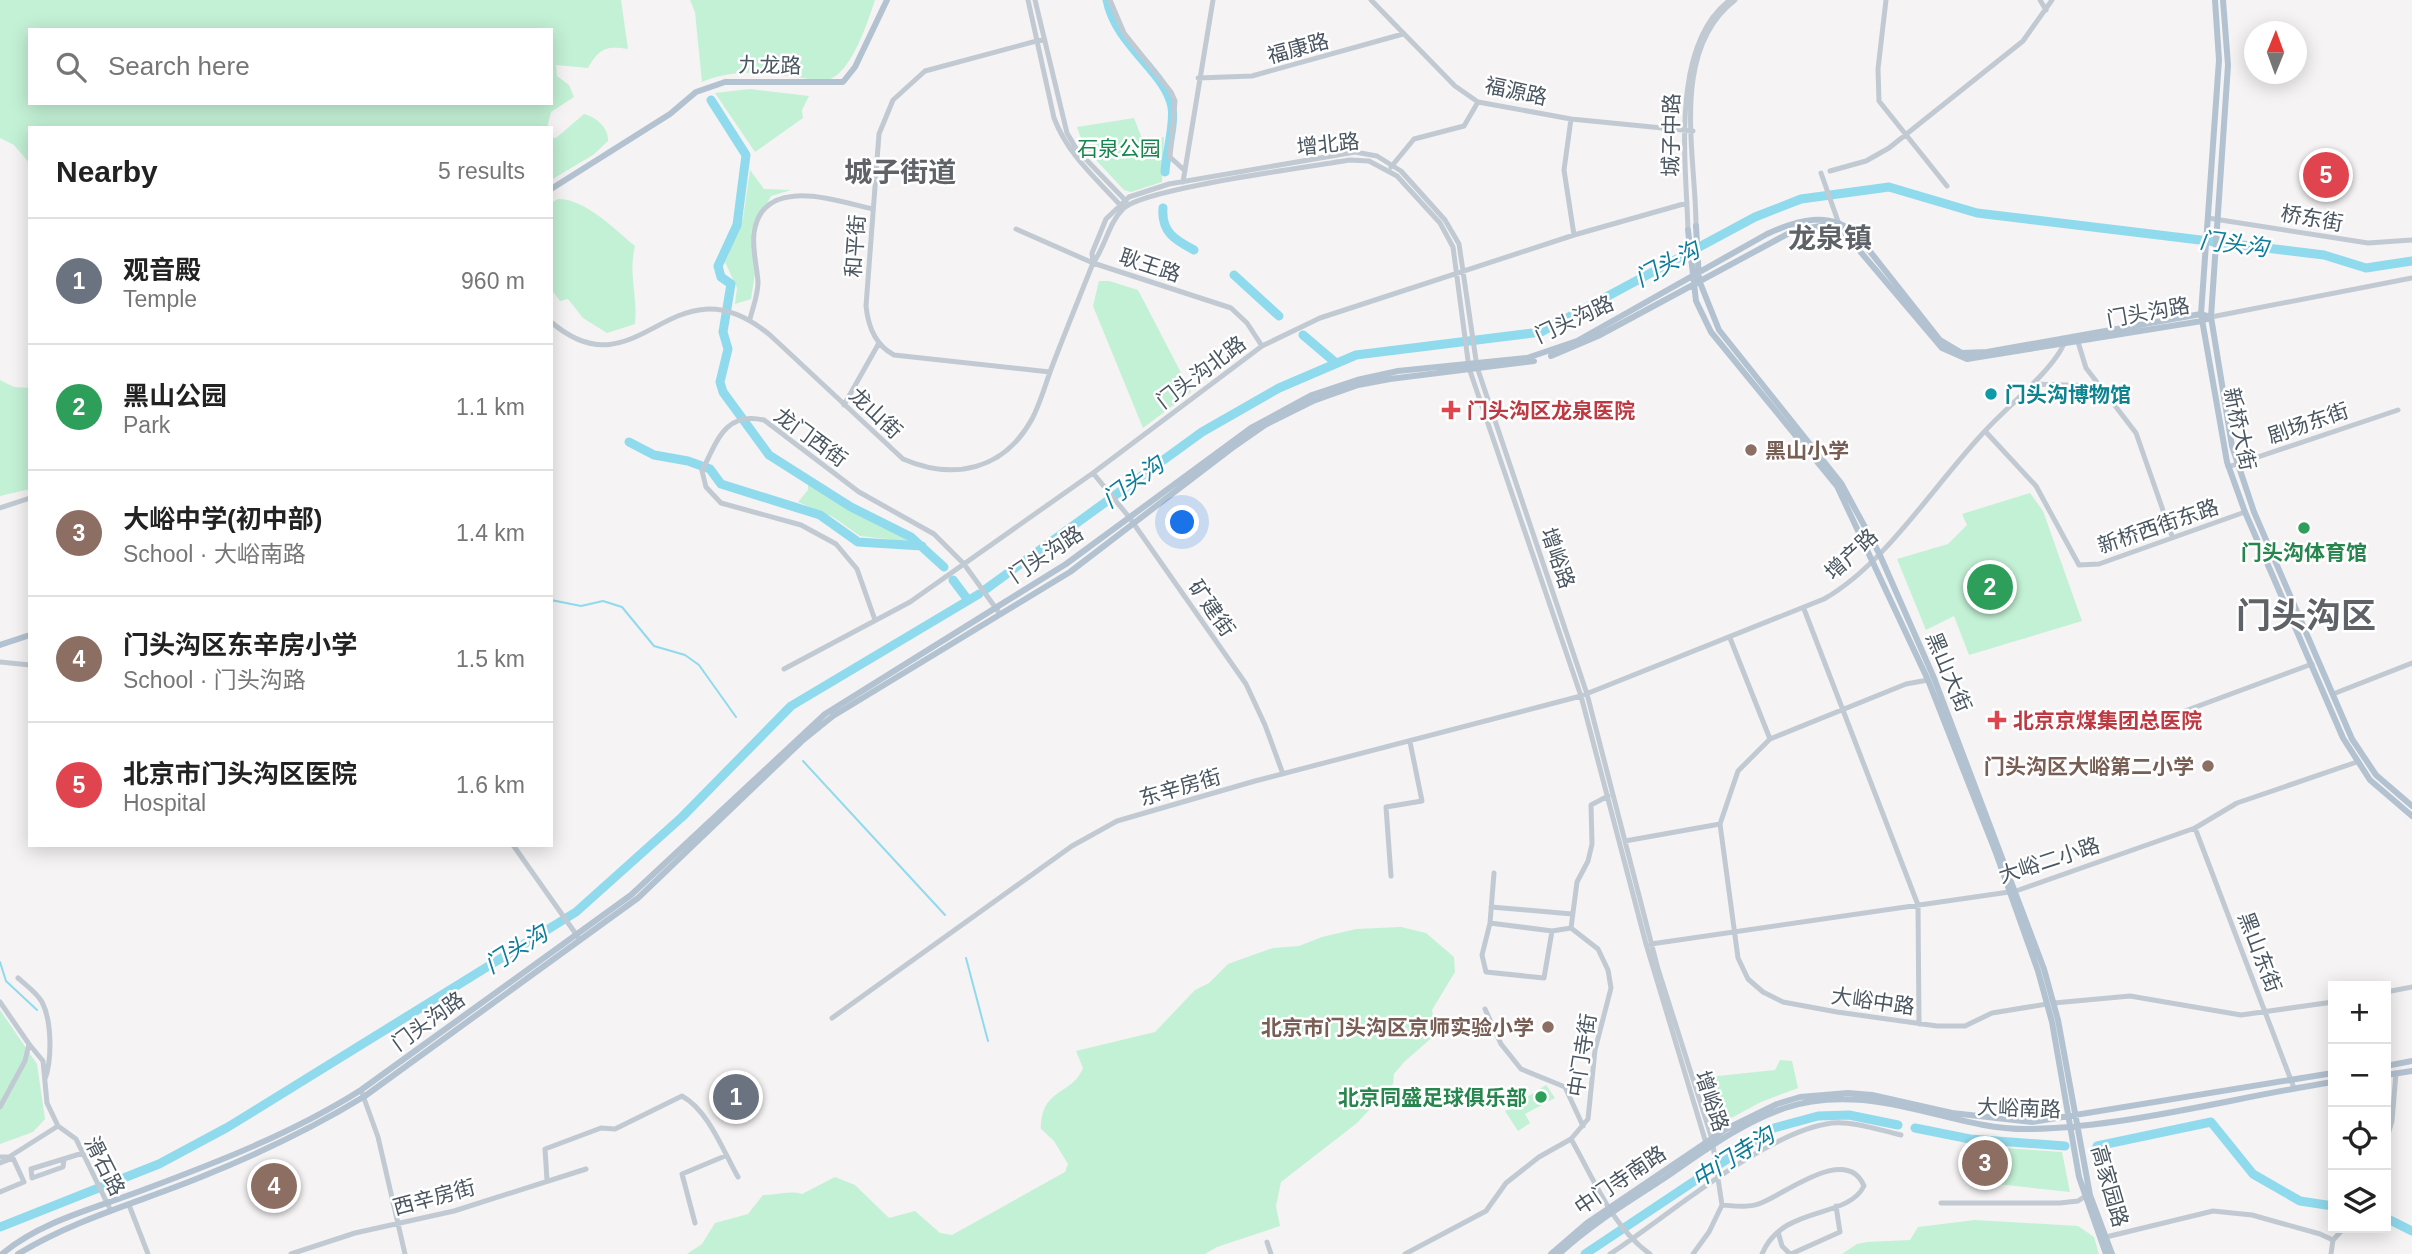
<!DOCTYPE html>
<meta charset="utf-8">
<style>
:root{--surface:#fff;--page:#f2f2f2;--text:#222;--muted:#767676;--line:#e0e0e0;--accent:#1a73e8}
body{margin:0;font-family:Arial,"Noto Sans SC",sans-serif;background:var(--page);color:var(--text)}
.controls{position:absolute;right:21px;bottom:21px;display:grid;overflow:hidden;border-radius:0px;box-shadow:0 4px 18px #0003}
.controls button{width:63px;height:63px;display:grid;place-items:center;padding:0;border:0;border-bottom:2px solid var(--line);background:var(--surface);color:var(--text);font:35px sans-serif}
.compass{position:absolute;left:2244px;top:21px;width:63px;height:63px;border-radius:50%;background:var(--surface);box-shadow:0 4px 18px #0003;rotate:1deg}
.you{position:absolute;left:1183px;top:523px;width:24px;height:24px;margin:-18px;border:5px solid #fff;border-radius:50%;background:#1a73e8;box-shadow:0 0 0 10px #1a73e833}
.badge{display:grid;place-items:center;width:46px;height:46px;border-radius:50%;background:var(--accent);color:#fff;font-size:23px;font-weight:700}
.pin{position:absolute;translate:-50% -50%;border:4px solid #fff;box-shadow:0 2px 7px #0006}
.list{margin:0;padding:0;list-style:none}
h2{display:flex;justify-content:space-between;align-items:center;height:91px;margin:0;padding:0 28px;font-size:30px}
h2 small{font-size:23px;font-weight:400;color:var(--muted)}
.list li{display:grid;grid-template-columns:46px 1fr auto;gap:21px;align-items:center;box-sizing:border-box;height:126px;padding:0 28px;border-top:2px solid var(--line)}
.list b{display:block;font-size:26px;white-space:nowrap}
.list p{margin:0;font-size:23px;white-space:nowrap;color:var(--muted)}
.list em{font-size:23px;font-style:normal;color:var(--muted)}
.icon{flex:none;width:38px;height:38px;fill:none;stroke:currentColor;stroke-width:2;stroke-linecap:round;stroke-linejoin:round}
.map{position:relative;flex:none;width:2412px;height:1254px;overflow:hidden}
.search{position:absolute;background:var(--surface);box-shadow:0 4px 18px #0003;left:28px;top:28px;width:525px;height:77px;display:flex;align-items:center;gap:18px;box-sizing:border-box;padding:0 24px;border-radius:0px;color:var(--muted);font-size:26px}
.panel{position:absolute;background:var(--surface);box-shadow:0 4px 18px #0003;left:28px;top:126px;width:525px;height:721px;border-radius:0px}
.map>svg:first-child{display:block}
.green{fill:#c3f1d5;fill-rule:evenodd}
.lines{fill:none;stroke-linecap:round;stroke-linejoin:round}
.stream{stroke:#90daee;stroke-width:2}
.river{stroke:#90daee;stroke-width:9}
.minor{stroke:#c1cad2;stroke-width:5}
.major{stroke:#b3c2d1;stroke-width:6}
.culture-dot{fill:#0f9aa8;stroke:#fff;stroke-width:2.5}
.health-dot{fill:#e0444e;stroke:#fff;stroke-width:2.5}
.education-dot{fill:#8d6e63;stroke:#fff;stroke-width:2.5}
.leisure-dot{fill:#2e9e5b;stroke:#fff;stroke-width:2.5}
.labels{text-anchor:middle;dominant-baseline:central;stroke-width:5;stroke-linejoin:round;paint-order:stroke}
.street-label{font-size:21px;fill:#4a5661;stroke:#fff}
.park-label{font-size:21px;fill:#17864f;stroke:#fff}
.culture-label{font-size:21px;font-weight:bold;fill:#0d838f;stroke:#fff;text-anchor:start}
.health-label{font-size:21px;font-weight:bold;fill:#be3a42;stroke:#fff;text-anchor:start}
.education-label{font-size:21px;font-weight:bold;fill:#785e54;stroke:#fff;text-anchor:end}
.leisure-label{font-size:21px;font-weight:bold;fill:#27864d;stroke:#fff}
.water-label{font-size:23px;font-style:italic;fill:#0c7c9b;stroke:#fff}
.district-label{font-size:28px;font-weight:bold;fill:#5f6368;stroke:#fff}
.town-label{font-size:35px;font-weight:bold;fill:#5f6368;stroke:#fff}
</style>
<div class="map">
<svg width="2412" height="1254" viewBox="0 0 2412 1254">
<rect width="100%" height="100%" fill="#f5f3f3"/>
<path class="green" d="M0 0H621L628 49C607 46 600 47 588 68L556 65 557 76 569 85 574 97 551 112 547 128H30V164L14 145 0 138ZM30 30H551V103H30Z
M690 0H875C868 21 852 71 830 79 822 82 811 79 803 78 767 73 736 68 702 82L695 12Z
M750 89 809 96 802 110 803 118 755 152 715 93Z
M584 114C596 117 609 128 608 141L593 155 551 180V138H556Z
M1134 118 1143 141 1164 137 1162 182 1131 192 1124 190 1084 147 1077 127Z
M750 170 764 189 791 190 771 196 751 232 755 273 751 299 735 304 737 288 725 262 743 218Z
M558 199C586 199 614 229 635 246 628 276 638 295 635 324L607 333 583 318 568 299 560 301 551 289V203Z
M1099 281H1109L1138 290 1191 392 1143 428 1093 306Z
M0 380 14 387 30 388V489L0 496Z
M808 483 855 513 912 542 860 536 833 517 798 502 808 490Z
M2030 493 2043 511 2082 621 1969 655 1954 616 1926 630 1897 559 1948 544 1967 525 1962 514Z
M1401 927 1426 933 1454 957 1455 972 1432 1010 1436 1034 1404 1062 1394 1074 1393 1084 1357 1123 1281 1182 1276 1206 1280 1226 1217 1247 1205 1254H687L702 1244 715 1223 748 1214 763 1195C777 1195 789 1190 802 1194L835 1177 855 1185 889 1218 915 1211 940 1233 952 1235 1065 1172 1068 1164 1054 1141 1041 1129C1041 1087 1072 1096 1083 1068L1076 1051 1155 1032 1195 990 1209 983 1228 964 1239 960 1273 948 1299 946 1322 937 1356 929Z
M0 1010 37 1064 45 1119 33 1132 0 1144Z
M1780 1060 1792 1061 1798 1088 1761 1102 1722 1123 1708 1077 1775 1070Z
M1546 1085 1555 1098 1525 1114 1530 1123 1518 1131 1505 1111Z
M1988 1147 2062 1152 2070 1192 1987 1183Z
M1975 1220 2078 1226 2094 1237 2099 1254H1842L1857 1244 1867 1242 1910 1240 1918 1227Z"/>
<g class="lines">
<path class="stream" d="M551 600 581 606 603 601 622 607 654 646 685 655 699 665 736 717
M803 761 945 915
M966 958 988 1041
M0 962 6 981 37 1010"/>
<path class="river" d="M1107 0C1116 46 1166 72 1172 107 1175 126 1166 152 1165 172
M711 100 746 155 737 225 718 266 721 277 731 284 723 332 728 349 720 382 723 392 769 455 851 507 911 537 944 567
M1163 208C1161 232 1175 240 1194 250
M1234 275 1279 316
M1303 335 1336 363
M629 442 654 455 688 461 710 469 721 484 820 515 858 542 922 546
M953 580 968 600
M986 589 1202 432 1279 388 1356 355 1541 332 1755 217 1801 199 1889 187 1977 213 2324 255 2366 268 2412 261
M1915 1128 1970 1139 2065 1146
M2097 1146 2211 1122 2253 1174 2300 1201 2333 1206
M2386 1218 2412 1231
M0 1227 159 1164 228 1127 576 912 682 817 791 706 979 594
M1585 1254 1774 1128 1818 1116 1849 1115 1898 1125"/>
<path class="minor" d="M1028 0 1054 118C1068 155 1095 177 1121 206
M1035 0 1067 133 1077 150 1126 201
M1110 0 1124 33 1171 92 1175 101 1170 157 1183 169
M1371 0 1455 86 1478 102 1571 119 1693 131
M1886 0 1878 69 1879 101 1947 186
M2040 0 2046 10
M1044 39 925 71 893 100 879 134 866 306C868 326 875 345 894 355L1050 372
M1198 78 1252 76 1403 34
M1571 119 1564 170 1574 235
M1391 167 1414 139 1464 126 1478 102
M1830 171 1866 161 1889 148 2023 41 2052 0
M1821 173 1839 224
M1183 182 1213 0
M2208 218 2368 243 2412 240
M1696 226C1696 154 1669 51 1735 0
M1016 229 1093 263 1231 308 1247 323 1262 346
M1688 230C1686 162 1670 45 1730 0
M1093 263 1092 253 1106 219 1129 197 1169 184 1355 152 1377 156 1401 171 1445 220 1459 244 1477 367 1587 694 1658 969 1712 1139 1722 1205 1709 1232 1693 1254
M2211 317 2412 278
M750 319C753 307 758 295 758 282 757 266 752 250 754 233 762 174 836 201 873 209
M551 322C640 398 671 253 770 335L903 459C954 481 1004 470 1032 419 1041 402 1046 382 1053 364 1066 330 1080 296 1093 263 1106 246 1108 223 1124 208 1146 188 1310 167 1349 160L1369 161 1397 176 1440 223 1453 247 1469 368 1581 696 1646 944 1706 1143
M2078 342 2086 368 2136 433 2172 536
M2032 384 2098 386
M844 405 879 343
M1985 431 2036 486 2079 565 2099 564 2245 512
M2228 467 2398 410
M1093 473 1129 517 1246 684 1265 725 1283 774
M0 508 30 498
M1804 609 1918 905 1919 1024
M875 620 857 569 836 544 801 525 721 503 706 487 702 471C717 441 725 411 764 420L859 492 934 534 964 564 1000 614
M1730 638 1770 739
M0 662 30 665
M784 669 910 602 1093 473 1262 346 1320 318 1574 235 1687 203
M1928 680 1906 684 1770 739 1738 771 1720 824 1738 958 1748 979 1763 992 1783 1002 1837 1012 1937 1026H1965L1992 1013 2047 1004
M2333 694 2412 663
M2147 725 2312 664
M2195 828 2294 1088
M1625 841 1720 824
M513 845 578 937
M1391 876 1386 807 1422 801 1410 742
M1491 907 1572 914
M1490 923 1494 873
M1552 931 1544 978 1486 972 1482 955 1490 923 1552 931 1571 928
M1651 944 2016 891 2195 828 2237 803 2357 762
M18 978C26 985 37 993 42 1002 52 1021 52 1060 45 1079
M2386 992 2412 987
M0 1002 29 1044 25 1061 0 1107
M2054 1003 2130 996 2241 1015 2333 1002
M1485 1009 1501 1044 1521 1069 1565 1087 1583 1126
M832 1018 1072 846 1117 821 1255 781 1581 696 1824 599C1886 564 1936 482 1986 430 2005 409 2056 367 2064 343
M29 1044 43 1061 47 1103 58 1126
M361 1090 378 1137 405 1254
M1571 1139C1594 1179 1612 1227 1650 1254
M2386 1141 2392 1121 2396 1073
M0 1157H9L58 1126 76 1139 111 1211
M64 1160 63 1167 32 1178 31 1169 83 1153
M0 1163 13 1158 24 1182 0 1192
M547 1180 545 1149 601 1128 615 1129 682 1096C709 1111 723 1151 738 1177
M1941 1203H2060L2078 1201 2084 1197
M129 1205 148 1254
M1722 1205C1735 1206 1749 1208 1761 1203 1785 1194 1847 1144 1864 1186 1847 1220 1783 1204 1762 1254
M695 1223 682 1174 725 1156
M1778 1232 1782 1246 1790 1254
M2106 1237 2213 1211 2252 1215 2320 1234 2333 1240
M1267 1242 1271 1254
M291 1254 355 1233 454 1211 586 1169
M1405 1254 1486 1211 1506 1183 1539 1157 1571 1139 1588 1119 1595 1050 1611 988 1608 970 1598 949 1571 928 1577 882 1588 861 1592 844 1591 805 1608 796
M1610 1254C1667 1217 1766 1131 1832 1123 1854 1121 1879 1130 1901 1135
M1791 1254 1840 1232 1836 1206
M2331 1254 2333 1240 2344 1228"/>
<path class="major" d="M2215 0 2219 60 2201 314 2227 462 2245 512 2343 738 2370 780 2412 816
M2223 0 2228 65 2211 317 2232 446 2254 512 2352 739 2376 775 2412 806
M551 189 670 114 696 92 725 82H843L855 67 887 0
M1696 226 1699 280 1719 330 1841 483 1879 553 1934 678 2044 969 2058 1020 2090 1195 2112 1254
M1688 230 1696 301 1711 332 1837 486 1928 680 1996 853 2038 971 2052 1022 2079 1177 2106 1254
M1551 356 1598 336 1793 231 1826 225 1842 230 1942 348 1967 359 2202 321 2211 317
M0 645 30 635
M2386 1066 2412 1061
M2386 1075 2412 1071
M2 1254C41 1221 96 1208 143 1190 218 1162 293 1133 361 1090L631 895 825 714 1066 564 1251 428 1312 395 1357 380 1398 371 1527 358 1577 341 1767 234C1797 220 1830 210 1857 235L1940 340 1962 353 1987 352 2201 314 2211 317
M18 1254C75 1219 140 1202 201 1177 258 1154 313 1128 365 1096L638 898 802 741 833 716 1070 572 1232 448 1265 425 1313 401 1358 385 1390 379 1534 361
M1551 1254 1587 1223 1726 1129 1777 1104 1800 1097 1848 1093 1872 1095 1952 1113 2032 1122 2333 1073
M1559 1254C1591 1224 1630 1201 1666 1177 1704 1151 1741 1123 1785 1108 1810 1099 1837 1098 1863 1100 1920 1105 1972 1130 2030 1129 2128 1127 2236 1097 2333 1082"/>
</g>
<circle class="culture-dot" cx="1991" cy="394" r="7"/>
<g class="health-dot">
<path d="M1447.5 399.5h7v7h7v7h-7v7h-7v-7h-7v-7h7z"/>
<path d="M1993.5 709.5h7v7h7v7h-7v7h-7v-7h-7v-7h7z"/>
</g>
<g class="education-dot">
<circle cx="1751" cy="450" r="7"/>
<circle cx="2208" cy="766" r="7"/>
<circle cx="1548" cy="1027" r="7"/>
</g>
<g class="leisure-dot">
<circle cx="2304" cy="528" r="7"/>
<circle cx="1541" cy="1097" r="7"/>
</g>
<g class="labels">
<g class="street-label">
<text transform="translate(1298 48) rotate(-15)">福康路</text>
<text transform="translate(770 65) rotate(1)">九龙路</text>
<text transform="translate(1516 91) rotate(12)">福源路</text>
<text transform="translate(1671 135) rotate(-89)">城子中路</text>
<text transform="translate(1328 144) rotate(-6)">增北路</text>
<text transform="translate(2312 218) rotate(10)">桥东街</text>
<text transform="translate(855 246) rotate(-86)">和平街</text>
<text transform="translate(1150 265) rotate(18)">耿王路</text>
<text transform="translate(2148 312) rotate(-10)">门头沟路</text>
<text transform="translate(1574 319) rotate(-25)">门头沟路</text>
<text transform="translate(1201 372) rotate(-37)">门头沟北路</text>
<text transform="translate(876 413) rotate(43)">龙山街</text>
<text transform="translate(2308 423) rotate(-19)">剧场东街</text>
<text transform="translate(2240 429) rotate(78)">新桥大街</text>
<text transform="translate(811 437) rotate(36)">龙门西街</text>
<text transform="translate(2158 526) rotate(-19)">新桥西街东路</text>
<text transform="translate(1046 554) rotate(-34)">门头沟路</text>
<text transform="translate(1851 554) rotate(-43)">增产路</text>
<text transform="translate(1558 558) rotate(71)">增峪路</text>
<text transform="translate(1212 608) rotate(55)">矿建街</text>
<text transform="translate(1949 672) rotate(67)">黑山大街</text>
<text transform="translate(1180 787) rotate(-16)">东辛房街</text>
<text transform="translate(2049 860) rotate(-18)">大峪二小路</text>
<text transform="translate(2260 952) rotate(69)">黑山东街</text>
<text transform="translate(1873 1001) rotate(8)">大峪中路</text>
<text transform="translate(428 1021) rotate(-36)">门头沟路</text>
<text transform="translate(1582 1055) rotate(-81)">中门寺街</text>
<text transform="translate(1712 1101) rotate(71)">增峪路</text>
<text transform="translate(2019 1108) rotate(2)">大峪南路</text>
<text transform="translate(105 1166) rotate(63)">滑石路</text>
<text transform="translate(1620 1180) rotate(-34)">中门寺南路</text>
<text transform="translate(2110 1186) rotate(74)">高家园路</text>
<text transform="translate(434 1197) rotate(-15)">西辛房街</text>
</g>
<g class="park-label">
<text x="1119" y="148">石泉公园</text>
</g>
<g class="culture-label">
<text x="2005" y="394">门头沟博物馆</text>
</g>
<g class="health-label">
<text x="1467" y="410">门头沟区龙泉医院</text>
<text x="2013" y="720">北京京煤集团总医院</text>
</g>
<g class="education-label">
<text x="1765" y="450" text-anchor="start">黑山小学</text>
<text x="2194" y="766">门头沟区大峪第二小学</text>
<text x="1534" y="1027">北京市门头沟区京师实验小学</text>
</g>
<g class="leisure-label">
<text x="2304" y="552">门头沟体育馆</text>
<text x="1527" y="1097" text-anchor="end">北京同盛足球俱乐部</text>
</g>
<g class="water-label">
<text transform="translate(2234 244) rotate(7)">门头沟</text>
<text transform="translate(1667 264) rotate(-28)">门头沟</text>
<text transform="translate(1133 482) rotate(-36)">门头沟</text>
<text transform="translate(516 949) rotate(-32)">门头沟</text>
<text transform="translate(1733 1157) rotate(-32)">中门寺沟</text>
</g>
<g class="district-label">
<text x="900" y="172">城子街道</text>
<text x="1830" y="238">龙泉镇</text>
</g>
<g class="town-label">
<text x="2306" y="615">门头沟区</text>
</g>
</g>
</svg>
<div class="controls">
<button>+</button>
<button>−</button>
<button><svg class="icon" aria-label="locate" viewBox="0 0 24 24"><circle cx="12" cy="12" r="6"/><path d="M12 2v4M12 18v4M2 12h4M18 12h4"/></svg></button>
<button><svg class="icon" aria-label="layers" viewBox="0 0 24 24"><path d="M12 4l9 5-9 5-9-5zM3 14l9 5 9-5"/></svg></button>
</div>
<svg class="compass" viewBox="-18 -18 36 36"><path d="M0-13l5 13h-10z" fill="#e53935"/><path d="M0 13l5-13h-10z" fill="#767676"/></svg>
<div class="you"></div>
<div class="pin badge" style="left:736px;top:1097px;background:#6b7280">1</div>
<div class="pin badge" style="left:1990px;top:587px;background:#2e9e5b">2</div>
<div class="pin badge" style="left:1985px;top:1163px;background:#8d6e63">3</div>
<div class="pin badge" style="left:274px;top:1186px;background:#8d6e63">4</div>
<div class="pin badge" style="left:2326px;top:175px;background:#e0444e">5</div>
<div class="search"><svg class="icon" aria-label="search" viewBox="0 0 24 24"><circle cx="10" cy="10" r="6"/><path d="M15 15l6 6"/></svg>Search here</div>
<section class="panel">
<h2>Nearby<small>5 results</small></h2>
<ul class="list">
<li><span class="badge" style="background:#6b7280">1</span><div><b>观音殿</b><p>Temple</p></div><em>960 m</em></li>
<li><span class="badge" style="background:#2e9e5b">2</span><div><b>黑山公园</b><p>Park</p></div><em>1.1 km</em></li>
<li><span class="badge" style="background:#8d6e63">3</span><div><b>大峪中学(初中部)</b><p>School · 大峪南路</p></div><em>1.4 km</em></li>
<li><span class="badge" style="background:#8d6e63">4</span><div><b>门头沟区东辛房小学</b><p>School · 门头沟路</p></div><em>1.5 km</em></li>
<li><span class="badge" style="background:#e0444e">5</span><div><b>北京市门头沟区医院</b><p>Hospital</p></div><em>1.6 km</em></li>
</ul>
</section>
</div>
